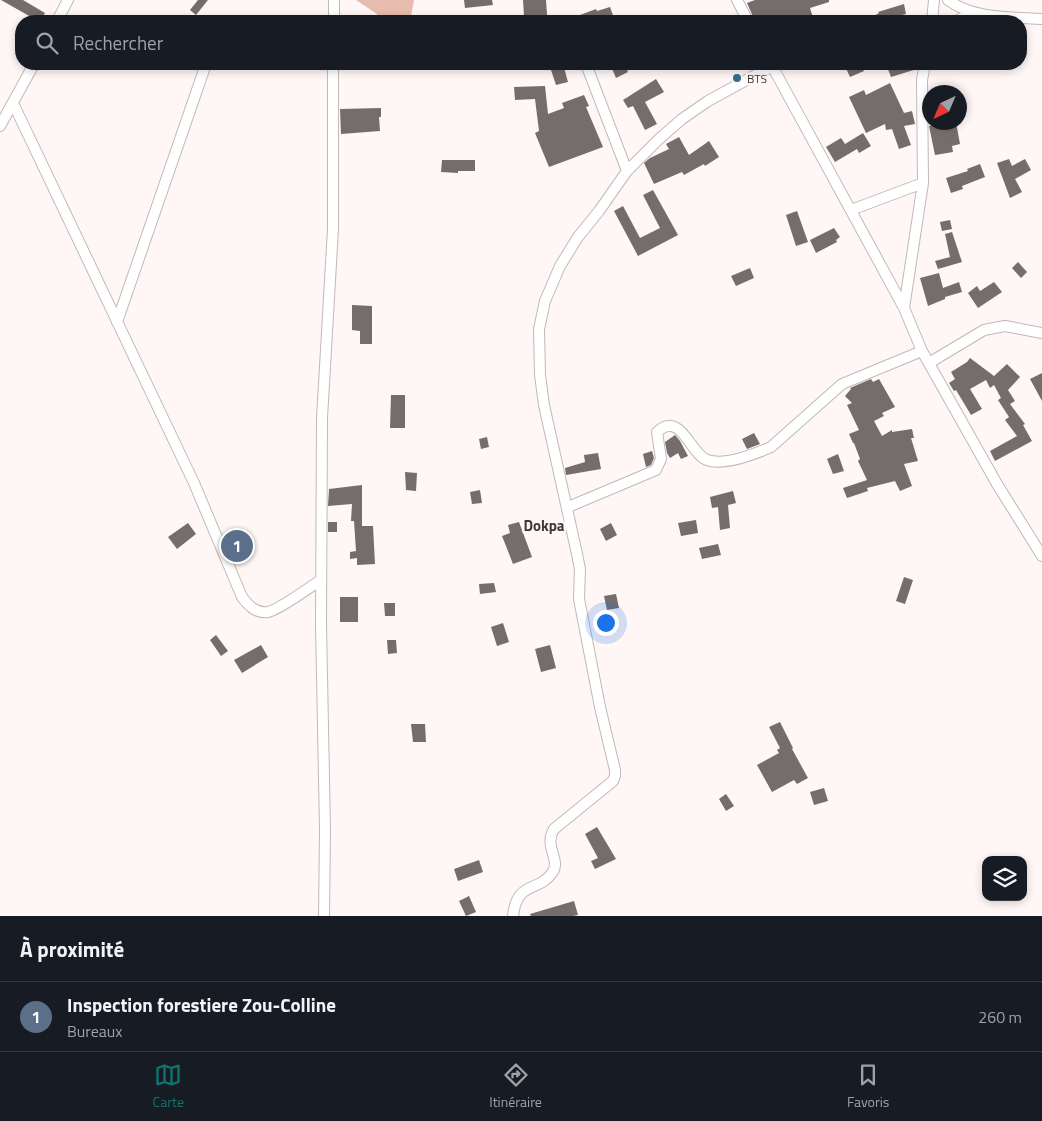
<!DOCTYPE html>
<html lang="fr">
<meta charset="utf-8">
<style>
:root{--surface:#171b24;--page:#20242c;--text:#f1f3f6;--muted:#9ea1a6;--line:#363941;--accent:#0f766e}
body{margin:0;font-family:"Titillium Web",sans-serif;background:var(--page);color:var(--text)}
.controls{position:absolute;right:15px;bottom:15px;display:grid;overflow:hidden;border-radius:10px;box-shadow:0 2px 8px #0003}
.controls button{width:45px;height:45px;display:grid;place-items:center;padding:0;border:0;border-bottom:1px solid var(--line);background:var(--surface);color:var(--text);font:25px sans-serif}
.compass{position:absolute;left:922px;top:85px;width:45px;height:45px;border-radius:50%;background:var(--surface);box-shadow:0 2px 8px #0003;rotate:224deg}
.you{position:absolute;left:605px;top:622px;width:18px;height:18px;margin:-12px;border:4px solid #fff;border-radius:50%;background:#1a73e8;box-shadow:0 0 0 8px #1a73e833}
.badge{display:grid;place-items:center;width:32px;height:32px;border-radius:50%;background:var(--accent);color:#fff;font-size:16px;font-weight:700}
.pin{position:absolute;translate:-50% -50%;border:2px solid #fff;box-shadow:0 1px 5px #0006}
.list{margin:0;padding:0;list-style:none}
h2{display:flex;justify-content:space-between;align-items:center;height:65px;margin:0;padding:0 20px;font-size:21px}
h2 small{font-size:16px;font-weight:400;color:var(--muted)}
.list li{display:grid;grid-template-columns:32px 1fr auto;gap:15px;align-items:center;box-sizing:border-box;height:70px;padding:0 20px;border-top:1px solid var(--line)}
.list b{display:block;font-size:19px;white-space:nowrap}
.list p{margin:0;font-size:16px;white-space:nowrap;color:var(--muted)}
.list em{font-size:16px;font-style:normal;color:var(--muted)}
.icon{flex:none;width:28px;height:28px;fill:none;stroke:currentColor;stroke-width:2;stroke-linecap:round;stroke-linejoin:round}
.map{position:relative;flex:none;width:1042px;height:916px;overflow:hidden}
.search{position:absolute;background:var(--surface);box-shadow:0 2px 8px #0003;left:15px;right:15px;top:15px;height:55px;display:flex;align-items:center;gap:12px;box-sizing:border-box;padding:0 18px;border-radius:20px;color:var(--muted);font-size:19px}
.sheet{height:135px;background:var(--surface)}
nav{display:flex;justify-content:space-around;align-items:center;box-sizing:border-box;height:70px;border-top:1px solid var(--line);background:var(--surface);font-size:14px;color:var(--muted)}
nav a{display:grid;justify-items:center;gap:2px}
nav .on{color:var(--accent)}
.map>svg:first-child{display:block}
.green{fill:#e8bbaf}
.building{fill:#746d6c}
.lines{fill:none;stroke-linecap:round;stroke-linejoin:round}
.street-casing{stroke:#c1b9b7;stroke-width:12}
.street{stroke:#fff;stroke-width:10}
.poi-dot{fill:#327186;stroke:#fff7f5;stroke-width:2}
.labels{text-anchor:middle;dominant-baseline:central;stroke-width:5;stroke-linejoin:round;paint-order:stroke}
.poi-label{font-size:12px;fill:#3d3a39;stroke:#fff7f5;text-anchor:start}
.quarter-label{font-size:15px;font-weight:bold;fill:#3d3a39;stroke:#fff7f5}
</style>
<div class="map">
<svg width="1042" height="916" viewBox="0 0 1042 916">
<rect width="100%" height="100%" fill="#fff7f5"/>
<path class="green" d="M356 0H414L410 21H378L377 14Z"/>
<path class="building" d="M1 0H23L45 13 40 21H38Z
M198 0H208L196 15 190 10Z
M464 0H492L493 5 465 8Z
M523 0H546L547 15 524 16Z
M755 0H829V2L810 8 814 21H755L747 3Z
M904 4 906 14 902 15V21H865L879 13 878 12Z
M610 7 615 21H582L580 15 596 9 597 11Z
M549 64H563L568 82 556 85Z
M610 64H624L628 72 616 78Z
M844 64H860L864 71 850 77Z
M886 64H918L917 69 891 77Z
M656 79 664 92 645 102 657 124 645 130 633 106 628 108 623 100Z
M890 83 904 113 912 111 915 124 904 126 911 145 899 149 892 129 886 130 885 124 866 133 849 97 864 90 866 95Z
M545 86 548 114 564 108 562 103 584 95 589 106 586 107 603 147 549 167 535 133 539 131 535 99 515 100 514 87Z
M381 108V117H379L380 131 341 134 340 109Z
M950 122H956L960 144 952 146 953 152 935 155 929 126Z
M863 133 871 146 859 153 857 149 835 162 826 147 841 138 845 144Z
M679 137 689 155 709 141 719 157 705 166 704 164 684 175 682 172 654 184 644 163 650 158 669 149 666 144Z
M1009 159 1012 166 1025 159 1031 170 1015 179 1022 192 1010 198 997 163Z
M442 160H475V171H458V173L441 172Z
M980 164 985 177 962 186 963 189 951 193 946 178 968 171 967 169Z
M653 190 678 235 638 256 614 211 623 206 640 238 660 228 643 195Z
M797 211 808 242 796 246 786 215Z
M950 220 952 229 942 231 940 222Z
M834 228 840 237 836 240 837 242 816 253 810 240Z
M952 232 962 262 938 269 935 261 950 257 945 234Z
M1018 262 1027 272 1021 278 1012 268Z
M750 268 754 278 736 286 731 276Z
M939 273 943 288 959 282 962 292 945 297V299L928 306 920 278Z
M994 282 1002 292 978 308 968 293 977 286 980 291Z
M352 305 372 306V344H360V331L352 330Z
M970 358 994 376 1007 364 1020 377 1008 390 1015 401 1010 404 1025 424 1023 425 1032 441 995 461 990 451 1017 436 1005 420 1009 417 998 400 1001 398 994 385 990 388 986 380 970 389 982 409 971 415 956 390 954 391 949 383 955 379 951 372 967 362Z
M1042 373V401L1030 379Z
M871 379 873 382 879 379 895 407 882 413 884 416 874 421 882 436 892 430V432L912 429 914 438H911L918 461 904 464 912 486 900 491 895 481 867 488 868 491 847 498 843 488 867 480 858 461 860 459 854 443H853L849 434 859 430 847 405 852 403 845 396 851 389 850 388Z
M391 395H405V428H390Z
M754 433 760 444 747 449 742 439Z
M675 435 680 441 688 456 681 459 678 453 670 458 667 453 665 442Z
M487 437 489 447 481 449 479 439Z
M652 451 654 458 651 465 646 467 643 454Z
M598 453 601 469 566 475 565 468 585 462 584 455Z
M838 454 844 471 833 474 827 459Z
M405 472 417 473 416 491 406 490Z
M362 485V526H373L375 564 357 565V558L350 559V552L356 551 354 521H351L352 504 328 506 329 489Z
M480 490 482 503 472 504 470 492Z
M733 491 736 503 728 505 730 528 720 530 718 507 712 508 710 497Z
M696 520 698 533 681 536 678 523Z
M328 522H337V532H328Z
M519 522 532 557 513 564 502 536 510 533 508 525Z
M188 523 196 534 177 549 168 537Z
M611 523 617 535 606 541 600 529Z
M718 544 721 555 702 559 699 548Z
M904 577 913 580 905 604 896 601Z
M494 583 496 592 480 594 479 584Z
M616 594 619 608 607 610 604 596Z
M340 597H358V622H340Z
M384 603H395V616H385Z
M503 623 509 642 497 646 491 627Z
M216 635 228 651 221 656 210 640Z
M387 640H396L397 653 388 654Z
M261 645 268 657 242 673 234 660Z
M550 645 556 668 541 672 535 649Z
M780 722 793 748 792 749 808 778 797 784 794 780 772 792 757 765 779 753 777 750 780 748 769 727Z
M411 724H425L426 742H413Z
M824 788 828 801 814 805 810 792Z
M726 794 734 806 726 811 719 799Z
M597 827 616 859 595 869 591 861 598 858 585 834Z
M479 860 483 872 458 881 454 869Z
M469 896 476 912 466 916 459 901Z
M574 901 578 915 573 916H531L530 914Z"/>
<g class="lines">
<defs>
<path id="street" d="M737 0 748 21
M948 0C973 19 1012 17 1042 19
M57 21 68 0
M334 21V0
M932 21 934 0
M956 21 962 18 981 15
M586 64 627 171
M771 64 904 308 922 351 997 484 1042 556
M13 103 194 483 242 597C248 605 256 614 268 612 279 610 310 587 321 580
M0 126 34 64
M851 210 923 183
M904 308 923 183 922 80 925 64
M117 322 206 64
M929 363 984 330 1005 326 1042 333
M568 507 656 470 661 459 657 432C681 410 690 454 707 460 724 466 755 454 771 447L842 384 922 351
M324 916 325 830 321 624 322 418 333 229V64
M513 916C517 880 538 893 552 873 562 860 543 847 554 829L613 781 615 776V770L600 707 579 599 580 569 577 554 544 405 540 375 539 329 545 301 560 266 578 237 599 211 627 171 659 139 682 119 708 101 772 66"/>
</defs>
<use href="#street" class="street-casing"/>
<use href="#street" class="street"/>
</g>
<circle class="poi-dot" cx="737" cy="78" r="5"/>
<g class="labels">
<g class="poi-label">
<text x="747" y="78">BTS</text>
</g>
<g class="quarter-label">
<text x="544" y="525">Dokpa</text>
</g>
</g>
</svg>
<div class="controls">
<button><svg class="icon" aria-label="layers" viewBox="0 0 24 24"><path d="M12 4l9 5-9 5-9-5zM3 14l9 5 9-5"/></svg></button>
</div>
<svg class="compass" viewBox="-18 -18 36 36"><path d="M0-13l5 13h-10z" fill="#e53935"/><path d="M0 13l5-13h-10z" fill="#9ea1a6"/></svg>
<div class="you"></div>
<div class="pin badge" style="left:237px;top:546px;background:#5c6f8a">1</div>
<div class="search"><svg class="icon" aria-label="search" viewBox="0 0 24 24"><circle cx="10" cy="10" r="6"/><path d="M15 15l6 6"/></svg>Rechercher</div>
</div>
<section class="sheet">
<h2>À proximité<small></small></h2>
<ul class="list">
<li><span class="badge" style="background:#5c6f8a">1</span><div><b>Inspection forestiere Zou-Colline</b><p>Bureaux</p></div><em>260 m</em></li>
</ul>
</section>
<nav>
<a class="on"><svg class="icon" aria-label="map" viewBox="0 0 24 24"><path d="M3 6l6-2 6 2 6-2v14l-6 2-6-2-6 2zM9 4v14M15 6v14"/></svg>Carte</a>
<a><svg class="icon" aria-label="directions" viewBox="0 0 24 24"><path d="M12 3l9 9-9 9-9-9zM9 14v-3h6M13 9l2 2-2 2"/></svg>Itinéraire</a>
<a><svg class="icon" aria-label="saved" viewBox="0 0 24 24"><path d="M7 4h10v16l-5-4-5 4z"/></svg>Favoris</a>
</nav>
